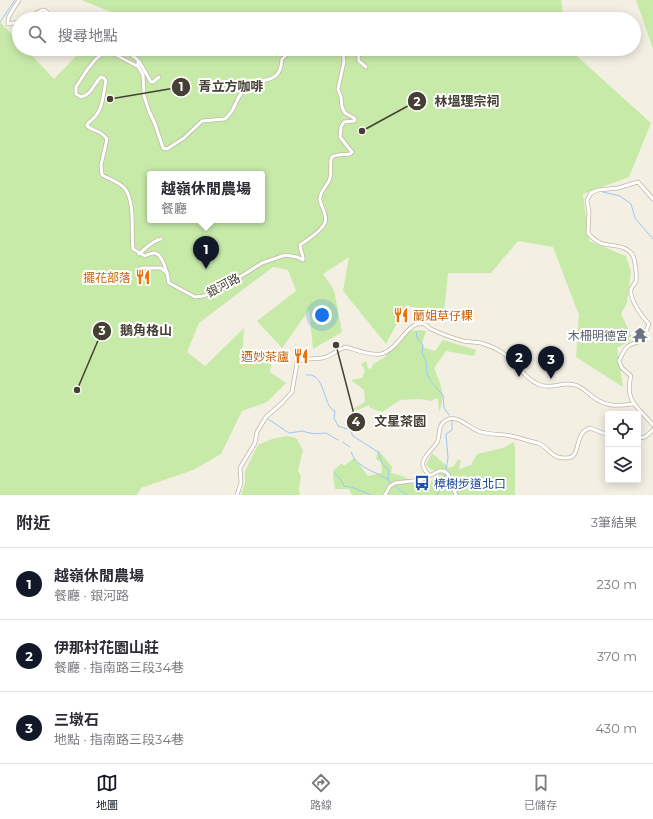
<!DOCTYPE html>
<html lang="zh-TW">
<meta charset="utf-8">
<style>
:root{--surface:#fff;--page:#f7f7f7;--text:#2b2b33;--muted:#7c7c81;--line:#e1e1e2;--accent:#111827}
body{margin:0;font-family:Montserrat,"Noto Sans TC",sans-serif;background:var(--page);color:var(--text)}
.controls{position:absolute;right:12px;bottom:12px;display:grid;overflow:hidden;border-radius:4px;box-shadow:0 2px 10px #0003}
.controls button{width:36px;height:36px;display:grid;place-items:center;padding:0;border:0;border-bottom:1px solid var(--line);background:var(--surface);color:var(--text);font:20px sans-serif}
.you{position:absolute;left:322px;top:315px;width:14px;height:14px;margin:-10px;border:3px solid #fff;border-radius:50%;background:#1a73e8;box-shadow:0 0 0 6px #1a73e833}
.badge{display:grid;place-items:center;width:26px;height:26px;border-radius:50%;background:var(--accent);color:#fff;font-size:13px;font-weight:700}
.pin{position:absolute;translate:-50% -33px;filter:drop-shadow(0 1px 2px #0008)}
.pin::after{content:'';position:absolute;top:21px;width:14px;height:12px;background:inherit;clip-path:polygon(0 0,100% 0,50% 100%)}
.popup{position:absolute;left:147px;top:171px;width:118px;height:52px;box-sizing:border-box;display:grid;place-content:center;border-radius:4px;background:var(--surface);filter:drop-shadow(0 1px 3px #0005);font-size:13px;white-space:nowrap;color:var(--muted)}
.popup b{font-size:15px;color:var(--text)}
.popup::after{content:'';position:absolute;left:50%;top:100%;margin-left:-8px;border:8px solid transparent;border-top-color:var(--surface)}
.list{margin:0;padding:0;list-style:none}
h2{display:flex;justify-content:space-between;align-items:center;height:52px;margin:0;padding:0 16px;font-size:17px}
h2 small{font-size:13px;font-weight:400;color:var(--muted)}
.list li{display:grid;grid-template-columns:26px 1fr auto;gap:12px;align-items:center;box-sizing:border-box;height:72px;padding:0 16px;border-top:1px solid var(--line)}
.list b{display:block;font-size:15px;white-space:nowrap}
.list p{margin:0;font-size:13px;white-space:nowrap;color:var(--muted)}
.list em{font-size:13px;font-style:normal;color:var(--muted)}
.icon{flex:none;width:22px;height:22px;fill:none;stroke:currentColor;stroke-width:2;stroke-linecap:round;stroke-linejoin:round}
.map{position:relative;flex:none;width:653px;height:495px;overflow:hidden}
.search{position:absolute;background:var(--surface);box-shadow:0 2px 10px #0003;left:12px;right:12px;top:12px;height:44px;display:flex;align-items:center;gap:10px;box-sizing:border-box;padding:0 14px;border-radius:22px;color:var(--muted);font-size:15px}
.sheet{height:268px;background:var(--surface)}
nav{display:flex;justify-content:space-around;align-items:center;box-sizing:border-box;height:56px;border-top:1px solid var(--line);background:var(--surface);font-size:11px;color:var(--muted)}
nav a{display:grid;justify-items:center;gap:2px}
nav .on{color:var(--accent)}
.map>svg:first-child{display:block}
.green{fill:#c7eaa9;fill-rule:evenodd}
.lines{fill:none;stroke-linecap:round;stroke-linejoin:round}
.stream{stroke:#9bc8f4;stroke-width:1}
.street-casing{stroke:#bfb8a5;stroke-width:4.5}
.street{stroke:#fff;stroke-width:3}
.labels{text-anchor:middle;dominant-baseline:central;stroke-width:4;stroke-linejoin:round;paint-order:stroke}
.food-label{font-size:12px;fill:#c56008;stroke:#fff;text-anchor:end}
.street-label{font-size:12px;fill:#454033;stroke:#fff}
.worship-label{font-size:12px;fill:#5b616d;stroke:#fff;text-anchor:end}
.transit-label{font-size:12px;fill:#164399;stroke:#fff;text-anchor:start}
.leader{fill:none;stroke:#454033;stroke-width:1.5}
.callout-dot{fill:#454033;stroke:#fff;stroke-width:1.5}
.mark-label{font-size:12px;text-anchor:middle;font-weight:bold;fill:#fff}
.callout-label{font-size:13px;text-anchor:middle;font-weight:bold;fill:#454033;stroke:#fff;stroke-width:4;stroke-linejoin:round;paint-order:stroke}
</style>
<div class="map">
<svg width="653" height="495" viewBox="0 0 653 495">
<rect width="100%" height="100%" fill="#f3efe3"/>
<path class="green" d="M81 0H561L564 19H129Z
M636 0H653V49Z
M0 22 19 42V49H26L54 79 83 49H569L651 123 629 177 583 194 589 241 626 256 631 272 627 303 621 314 633 339 617 348 623 387 576 357 579 315 553 247 518 241 491 273H448L444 312 406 306 386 344 343 291 349 257 323 274 334 290 342 332 313 349 309 310 282 348 257 321 296 291 288 270 273 267 199 323 187 352 205 366 244 328 242 357 257 358 268 350 273 355 270 372 286 383 267 402 242 411 221 454 193 470 141 488 137 495H0ZM150 174H262V220H150Z
M414 330 416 332 418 330 426 331 422 343 425 348 435 351 443 340 476 350 474 356 446 351 434 368C441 386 446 394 439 412L438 398 434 399 432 401 420 399 400 400 382 412 370 408 369 405 358 410 353 409 365 402 364 390 351 380 362 378 365 371 361 364 366 361 368 368 371 369 373 364 385 357 403 333Z
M287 436 296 438 303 450 298 470 301 477 299 489 300 495H241L245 483V471L258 445 272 439Z
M514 442 515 450V495H352L349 489H335L333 476 334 470 342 463 344 466 354 458 368 476 382 473 381 462 376 459 378 450 392 467 391 473C401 475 413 479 417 489L430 485 432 479 439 477 438 471 432 470 426 465 432 453 449 468 454 466 458 459 461 461 459 469 471 465 477 454 503 448Z"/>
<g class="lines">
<path class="stream" d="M0 22 15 0
M603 192 620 196 631 204 635 218 653 239
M416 331 417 338 423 345 422 353 426 361 427 374 432 383 443 395 444 408 449 415
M306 375C323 372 323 397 330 407 331 409 333 410 335 411L334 418 338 426 347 429
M268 419 289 433 303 431C309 434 319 434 326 433L338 440
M350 430 353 436 378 452 382 463 389 471 388 479
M343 442 350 447
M351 452C357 470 379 471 392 483
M446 469 448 458 446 434 452 430V421
M334 472 341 480 344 486 354 488 371 495
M394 485 402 492 408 495
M437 495 443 483 445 475"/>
<defs>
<path id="street" d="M19 0 9 16 8 20V24L19 22
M26 19 42 10 46 11 52 19
M72 19 80 16 97 19
M107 19H112
M124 49 138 60V66L143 75 144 96 149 111 155 124 163 148 167 149 184 138 202 121 225 119C228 116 231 113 233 109 237 102 239 93 246 88 262 75 280 87 282 59L292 50 296 49
M323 49 326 50 334 49
M358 49 359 61 366 67
M139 61 151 82H153L159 77
M138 66 135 65 114 54 103 53 95 60 87 70 76 87V94L81 97C92 95 93 84 101 77L104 78 106 81C102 98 104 112 88 123L87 126C96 133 100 129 107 139L101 165 102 175C109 179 122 183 126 190 135 204 131 232 133 249L145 256C147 255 151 253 154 253 163 253 168 276 169 283L195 297 204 296 227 285 262 263 285 255 297 257 303 260
M653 199 638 182 618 188 598 190 591 193 587 200 589 212 588 233C592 238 597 242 603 244 612 246 625 245 632 254 635 258 637 275 636 281 635 284 632 286 631 289 629 299 642 317 649 324L642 341C626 345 626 346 619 361L622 368 631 376C624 401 638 407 653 425
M139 254C146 248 152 241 161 239
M303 260C304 255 300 251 300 245 308 239 321 232 325 223 328 215 321 207 320 200 319 191 328 186 330 178 332 172 329 161 332 157 336 154 345 155 350 154L352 152 340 137 341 127 344 122 354 121 355 120 354 118 345 113 342 107 341 97 338 89 344 62 343 49
M141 268H161L167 273
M638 438 645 437 653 430
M429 475C419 465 422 460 431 450 433 447 437 444 438 440 440 433 438 425 445 421 456 413 468 427 478 431 488 435 500 434 511 436 520 438 529 441 538 443 550 448 551 459 566 458 583 458 572 434 590 428L608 435
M237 495 241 483 240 468 255 443 257 432 266 417 281 404 292 392 297 363C304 357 314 360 322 358 331 357 337 349 346 347 356 350 370 356 381 354 399 350 408 319 424 324 427 325 429 328 431 329 441 334 453 338 463 341 469 342 475 342 481 343 488 345 497 349 503 353 517 362 524 379 540 385 554 390 563 380 578 386 584 389 588 393 593 397 606 407 618 406 633 404
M385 495 390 486 395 483 421 480 439 471H444L448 474 456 495"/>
</defs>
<use href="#street" class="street-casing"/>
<use href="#street" class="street"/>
</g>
<defs>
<symbol id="restaurant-bare" viewBox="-9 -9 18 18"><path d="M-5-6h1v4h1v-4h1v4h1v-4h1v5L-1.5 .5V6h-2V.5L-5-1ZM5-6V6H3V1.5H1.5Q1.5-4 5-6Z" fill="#e8710a" stroke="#fff" stroke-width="2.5" paint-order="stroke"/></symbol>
<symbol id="temple-bare" viewBox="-9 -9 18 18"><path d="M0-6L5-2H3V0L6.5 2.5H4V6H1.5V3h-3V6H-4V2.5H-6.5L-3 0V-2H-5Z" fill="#6b7280" stroke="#fff" stroke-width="2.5" paint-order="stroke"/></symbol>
<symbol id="bus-bare" viewBox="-9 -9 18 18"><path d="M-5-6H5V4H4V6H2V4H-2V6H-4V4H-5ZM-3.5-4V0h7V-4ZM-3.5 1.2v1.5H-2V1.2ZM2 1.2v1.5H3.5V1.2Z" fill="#1a4fb4" stroke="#fff" stroke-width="2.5" paint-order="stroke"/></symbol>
</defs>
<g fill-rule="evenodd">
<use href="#restaurant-bare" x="132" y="266" width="22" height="22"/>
<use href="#restaurant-bare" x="390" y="304" width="22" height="22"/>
<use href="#temple-bare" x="629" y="324" width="22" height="22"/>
<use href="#restaurant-bare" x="290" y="345" width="22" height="22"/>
<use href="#bus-bare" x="411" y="472" width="22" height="22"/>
</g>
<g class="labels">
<g class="food-label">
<text x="131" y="277">擺花部落</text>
<text x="413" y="315" text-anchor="start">蘭姐草仔粿</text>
<text x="289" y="356">迺妙茶廬</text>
</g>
<g class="street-label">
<text transform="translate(223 285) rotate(-28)">銀河路</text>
</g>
<g class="worship-label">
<text x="628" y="335">木柵明德宮</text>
</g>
<g class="transit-label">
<text x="434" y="483">樟樹步道北口</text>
</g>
</g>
<path class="leader" d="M110 99L181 87M362 131L417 101M77 390L102 331M336 345L356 422"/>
<g class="callout-dot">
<circle cx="110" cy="99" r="4"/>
<circle cx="362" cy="131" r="4"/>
<circle cx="77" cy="390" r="4"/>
<circle cx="336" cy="345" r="4"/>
<circle cx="181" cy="87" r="10"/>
<circle cx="417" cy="101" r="10"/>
<circle cx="102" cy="331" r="10"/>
<circle cx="356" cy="422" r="10"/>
</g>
<g class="mark-label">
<text x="181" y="91">1</text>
<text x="417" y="106">2</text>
<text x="102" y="335">3</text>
<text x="356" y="426">4</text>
</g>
<g class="callout-label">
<text x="231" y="91">青立方咖啡</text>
<text x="467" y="106">林塭理宗祠</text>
<text x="146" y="335">鵝角格山</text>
<text x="400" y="426">文星茶園</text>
</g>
</svg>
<div class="controls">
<button><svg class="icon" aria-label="locate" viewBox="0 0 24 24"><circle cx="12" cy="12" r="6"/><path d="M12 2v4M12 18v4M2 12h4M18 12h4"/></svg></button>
<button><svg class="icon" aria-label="layers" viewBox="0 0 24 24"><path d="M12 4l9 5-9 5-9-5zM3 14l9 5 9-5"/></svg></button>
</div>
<div class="you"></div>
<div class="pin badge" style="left:206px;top:269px">1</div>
<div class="popup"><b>越嶺休閒農場</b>餐廳</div>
<div class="pin badge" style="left:519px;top:377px">2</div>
<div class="pin badge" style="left:551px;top:379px">3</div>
<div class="search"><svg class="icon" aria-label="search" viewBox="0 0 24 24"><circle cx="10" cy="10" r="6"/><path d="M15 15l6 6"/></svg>搜尋地點</div>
</div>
<section class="sheet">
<h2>附近<small>3筆結果</small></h2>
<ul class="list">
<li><span class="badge">1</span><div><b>越嶺休閒農場</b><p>餐廳 · 銀河路</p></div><em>230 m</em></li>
<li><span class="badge">2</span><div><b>伊那村花園山莊</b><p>餐廳 · 指南路三段34巷</p></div><em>370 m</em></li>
<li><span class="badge">3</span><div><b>三墩石</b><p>地點 · 指南路三段34巷</p></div><em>430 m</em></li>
</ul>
</section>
<nav>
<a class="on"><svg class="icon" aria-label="map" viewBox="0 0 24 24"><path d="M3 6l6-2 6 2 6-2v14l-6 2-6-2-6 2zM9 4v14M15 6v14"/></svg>地圖</a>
<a><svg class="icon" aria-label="directions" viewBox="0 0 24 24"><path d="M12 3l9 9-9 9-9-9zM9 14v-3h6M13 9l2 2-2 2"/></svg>路線</a>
<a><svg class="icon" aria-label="saved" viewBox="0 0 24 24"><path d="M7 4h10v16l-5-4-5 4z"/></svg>已儲存</a>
</nav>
